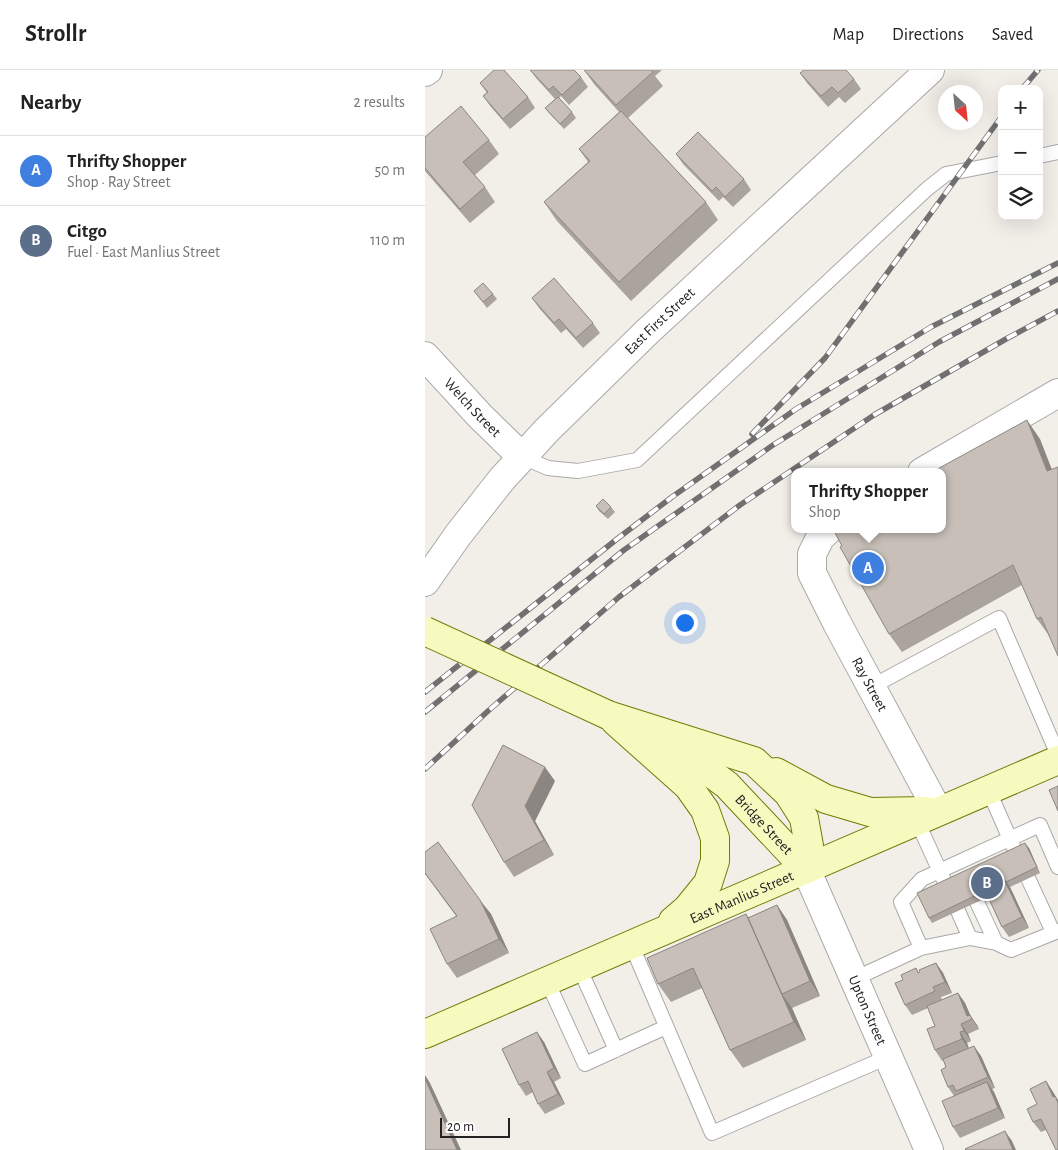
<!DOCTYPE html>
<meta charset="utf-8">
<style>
:root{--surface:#fff;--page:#f2f2f2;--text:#222;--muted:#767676;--line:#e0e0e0;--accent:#1a73e8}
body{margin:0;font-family:"Alegreya Sans",sans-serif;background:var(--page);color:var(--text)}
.controls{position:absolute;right:15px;top:15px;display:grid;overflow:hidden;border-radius:10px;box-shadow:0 5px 20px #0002}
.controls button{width:45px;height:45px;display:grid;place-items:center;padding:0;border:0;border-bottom:1px solid var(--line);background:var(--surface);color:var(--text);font:25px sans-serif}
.compass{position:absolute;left:513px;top:15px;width:45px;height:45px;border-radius:50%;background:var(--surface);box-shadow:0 5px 20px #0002;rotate:153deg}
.scale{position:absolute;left:15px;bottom:12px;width:70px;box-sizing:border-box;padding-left:5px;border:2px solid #222;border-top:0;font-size:14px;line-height:18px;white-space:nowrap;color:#222;-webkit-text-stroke:4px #fff;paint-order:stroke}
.you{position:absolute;left:259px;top:552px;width:18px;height:18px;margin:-12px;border:4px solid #fff;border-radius:50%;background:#1a73e8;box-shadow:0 0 0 8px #1a73e833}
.badge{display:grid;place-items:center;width:32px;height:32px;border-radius:50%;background:var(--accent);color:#fff;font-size:16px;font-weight:700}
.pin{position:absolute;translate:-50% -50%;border:2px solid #fff;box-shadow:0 1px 5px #0006}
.popup{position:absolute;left:366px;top:398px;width:155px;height:65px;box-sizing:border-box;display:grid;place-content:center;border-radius:10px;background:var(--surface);filter:drop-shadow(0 1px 4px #0005);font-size:16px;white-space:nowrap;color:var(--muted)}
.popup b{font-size:19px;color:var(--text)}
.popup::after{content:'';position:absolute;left:50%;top:100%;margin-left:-10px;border:10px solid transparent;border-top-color:var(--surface)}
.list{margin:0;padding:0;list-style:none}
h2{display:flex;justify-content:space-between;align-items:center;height:65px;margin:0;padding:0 20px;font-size:21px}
h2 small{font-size:16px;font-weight:400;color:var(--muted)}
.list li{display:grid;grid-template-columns:32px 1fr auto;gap:15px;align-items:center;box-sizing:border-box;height:70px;padding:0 20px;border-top:1px solid var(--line)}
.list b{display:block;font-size:19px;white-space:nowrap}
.list p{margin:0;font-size:16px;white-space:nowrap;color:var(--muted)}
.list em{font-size:16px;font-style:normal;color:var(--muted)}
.icon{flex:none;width:28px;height:28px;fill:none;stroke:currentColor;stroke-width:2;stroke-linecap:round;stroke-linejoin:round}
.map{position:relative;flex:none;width:633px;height:1080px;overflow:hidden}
header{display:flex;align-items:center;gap:30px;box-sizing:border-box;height:70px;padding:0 25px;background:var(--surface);border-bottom:1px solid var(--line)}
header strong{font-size:24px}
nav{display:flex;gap:28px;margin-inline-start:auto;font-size:18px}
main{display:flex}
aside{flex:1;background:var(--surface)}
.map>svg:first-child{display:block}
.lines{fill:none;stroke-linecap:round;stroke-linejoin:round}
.lane-casing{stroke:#a9a9a9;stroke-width:16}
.street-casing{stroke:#a9a9a9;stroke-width:30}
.secondary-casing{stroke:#707d05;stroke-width:30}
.lane{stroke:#fff;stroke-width:14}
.street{stroke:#fff;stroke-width:28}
.secondary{stroke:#f7fabf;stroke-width:28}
.rail-casing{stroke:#707070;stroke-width:5.5}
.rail{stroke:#fff;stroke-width:4;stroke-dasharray:11;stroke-linecap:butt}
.secondary-bridge-casing{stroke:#707d05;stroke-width:30;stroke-linecap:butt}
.secondary-bridge{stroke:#f7fabf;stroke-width:28}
.wall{fill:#aba49e}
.shaded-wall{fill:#8b8681}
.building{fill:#c7bfb8;stroke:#8b8681}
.labels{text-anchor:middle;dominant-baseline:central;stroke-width:4.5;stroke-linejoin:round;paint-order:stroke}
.street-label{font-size:15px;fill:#222;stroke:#fff}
</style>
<header>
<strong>Strollr</strong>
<nav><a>Map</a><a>Directions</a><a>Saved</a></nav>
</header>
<main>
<aside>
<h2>Nearby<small>2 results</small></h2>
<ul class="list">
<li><span class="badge" style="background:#3f7fe0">A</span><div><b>Thrifty Shopper</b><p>Shop · Ray Street</p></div><em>50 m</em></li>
<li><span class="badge" style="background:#5c6f8a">B</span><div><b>Citgo</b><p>Fuel · East Manlius Street</p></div><em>110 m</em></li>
</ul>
</aside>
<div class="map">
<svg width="633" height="1080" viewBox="0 0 633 1080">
<rect width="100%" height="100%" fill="#f2efe9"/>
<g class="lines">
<defs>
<path id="lane" d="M614 86 633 82
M97 387 123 398 153 401 212 390 502 119 521 104 577 93
M446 617 574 548 633 685
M563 719 588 776
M492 751 522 817
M603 808 628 862
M552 832 571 873
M533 841 545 868
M206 874 287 1063 463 987
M496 878 476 832 497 809 615 755 633 797
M154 897 191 980
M429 909 496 878 545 868 571 873 586 880 633 861
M122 911 160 994 241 957"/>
<g id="street">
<path d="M0 2 3 0"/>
<path id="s1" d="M0 286 55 346 97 387"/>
<path d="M497 402 633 323"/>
<path id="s2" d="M404 459 395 468 387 484V503L412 553 513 741"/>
<path id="s3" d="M0 512 33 465 77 409 122 360 222 262 505 0"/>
<path id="s4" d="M381 799 504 1080"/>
</g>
<g id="secondary">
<path d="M183 645 329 691 363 723 379 748 384 776 381 799"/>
<path d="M190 651 263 716 280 740 290 768V791L283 813 262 839 248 851"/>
<path id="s5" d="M240 675 268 690 302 715 381 799"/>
<path d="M351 702 401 729 445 742 502 741"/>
<path id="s6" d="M0 964 633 690"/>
</g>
</defs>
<use href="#lane" class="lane-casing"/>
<use href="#street" class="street-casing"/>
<use href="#secondary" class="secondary-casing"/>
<use href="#lane" class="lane"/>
<use href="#street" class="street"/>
<use href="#secondary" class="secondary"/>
<defs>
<path id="rail" d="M597 19 613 0
M327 364 400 288 577 46
M0 622 192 469 247 427 371 339 506 257 633 193
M0 642 199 480 348 375 514 272 633 209
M0 699 63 641 194 527 315 435 449 345 581 269 633 241"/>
</defs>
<use href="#rail" class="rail-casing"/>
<use href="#rail" class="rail"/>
<defs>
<path id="secondary-bridge" d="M0 561 183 645"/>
</defs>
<use href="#secondary-bridge" class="secondary-bridge-casing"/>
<use href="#secondary-bridge" class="secondary-bridge"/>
</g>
<path class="wall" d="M105 0 156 7 163 17 144 35 136 26 134 28 147 42 151 48 139 59 124 43 120 38 130 29 111 8Z
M159 0H237L230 6 238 16 203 48 281 132 293 150 206 231 132 151 119 132 163 92 154 79 194 42 169 14Z
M375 3 429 9 436 19 420 33 414 27 403 37 382 13Z
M55 13 103 27 110 38 85 59 66 37 58 26 62 23Z
M0 67 64 70 74 84 50 105 60 117 70 132 45 153 0 101Z
M251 84 319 109 326 120 308 137 298 127 294 131 258 94Z
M49 221 68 224 72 229 62 238Z
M107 228 168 253 175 263 158 278 141 259 136 263 114 238Z
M615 369 625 567 612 549 597 515 477 582 464 564Z
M171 436 186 437 190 442 183 449 174 441Z
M130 711 110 751 129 785 89 807 79 792Z
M604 778 615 803 585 817 604 858 584 867 577 857 563 827 507 853 504 848Z
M0 782 66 844 84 883 32 908 22 894 31 846 0 804Z
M352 835 362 850 395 926 367 938 381 970 318 998 305 980 277 918 246 932 233 914 321 844 323 848Z
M511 893 518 903 527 923 516 927 517 930 533 923 540 933 545 945 552 955 554 959 543 964 546 971 542 973 544 978 556 986 570 1018 567 1019 569 1022 580 1048 535 1068 528 1057 529 1026 523 1017 521 997 518 990 517 991 510 980V956L503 938 487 945 480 935 478 910 491 898 494 903Z
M119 972 136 1008 129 1012 140 1034 120 1044 113 1034 108 1022 101 1026 94 1015Z
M621 1011 628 1022 631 1028 621 1060 616 1062 608 1052 612 1034Z"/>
<path class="shaded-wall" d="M602 350 615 369 633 415 622 401Z
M120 697 130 711 110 751 129 785 119 770 100 736Z
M600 773 604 778 615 803Z
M578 807 585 817 604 858 597 847Z
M55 830 66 844 84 883 74 869Z
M352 835 362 850 395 926 385 911Z
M321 844 334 862 357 924 367 938 381 970 369 952Z
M511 893 518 903 527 923 520 912Z
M533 923 540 933 547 949 542 946Z
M545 945 552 955 554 959 547 949Z
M536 954 543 964 546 971 539 961Z
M112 962 119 972 136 1008 129 998Z
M535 962 542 973 544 980 537 969Z
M549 976 556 986 570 1018 563 1007Z
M122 1002 129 1012 140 1034 133 1024Z
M0 1005 5 1013 36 1080H32L0 1009Z
M621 1011 628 1022 633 1030V1034L628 1027Z
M562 1012 569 1022 580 1048 573 1038Z
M580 1061 587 1071 591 1080H588Z"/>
<path class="building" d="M69 0H79L103 27 78 49 58 26 63 22 55 13Z
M105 0H149L156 7 137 25 128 16 124 20Z
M159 0H226L228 2 191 35Z
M379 0H421L429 9 413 23 407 17 396 26 375 3Z
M133 27 147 42 135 54 120 38Z
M36 36 64 70 38 92 60 117 35 139 0 98V67Z
M196 41 281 132 194 212 119 132 165 91 154 79Z
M273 62 319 109 300 127 291 117 287 121 251 84Z
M129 208 168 253 151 268 134 249 129 253 107 228Z
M58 213 68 224 58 232 49 221Z
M602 350 622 401 633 397V586L616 547 612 549 588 495 464 564 415 477 417 476 408 459H517V402H507Z
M178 429 186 437 179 444 171 436Z
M78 675 120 697 100 736 119 770 79 792 47 735Z
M633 716V741L624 720Z
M13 772 55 830 74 869 22 894 5 859 32 846 0 803V782Z
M600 773 612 797 581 812 578 807 558 816 560 821 504 848 492 823Z
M578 807 597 847 577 857 558 816Z
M352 835 385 911 357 924 323 848Z
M321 844 369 952 305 980 268 898 233 914 222 888Z
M511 893 520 912 508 917 510 921 480 935 470 913 478 910 476 905 491 898 493 903 495 902 494 900Z
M533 923 542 946 545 945 547 949 536 954 539 961 535 962 537 969 510 980 502 959 510 956 502 936Z
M112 962 129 998 122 1002 133 1024 113 1034 103 1011 94 1015 77 979Z
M549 976 563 1007 531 1021 528 1015 523 1017 516 1000 521 997 518 989Z
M0 1009 32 1080H0Z
M621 1011 628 1027 630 1026 633 1033V1080H631L616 1049 608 1052 602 1039 612 1034 605 1019Z
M562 1012 573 1038 528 1057 517 1031Z
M580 1061 588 1080H541L540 1079Z"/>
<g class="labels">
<g class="street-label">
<text stroke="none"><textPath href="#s3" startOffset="352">East First Street</textPath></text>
<text stroke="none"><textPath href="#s1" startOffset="70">Welch Street</textPath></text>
<text stroke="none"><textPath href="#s2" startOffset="175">Ray Street</textPath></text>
<text stroke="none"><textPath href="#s5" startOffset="128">Bridge Street</textPath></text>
<text stroke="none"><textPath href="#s6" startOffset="345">East Manlius Street</textPath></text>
<text stroke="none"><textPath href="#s4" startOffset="154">Upton Street</textPath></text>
</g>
</g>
</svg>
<div class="controls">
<button>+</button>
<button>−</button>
<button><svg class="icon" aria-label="layers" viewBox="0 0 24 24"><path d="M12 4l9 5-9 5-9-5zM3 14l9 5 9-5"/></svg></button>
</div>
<svg class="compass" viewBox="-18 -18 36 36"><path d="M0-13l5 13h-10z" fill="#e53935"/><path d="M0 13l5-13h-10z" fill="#767676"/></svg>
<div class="scale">20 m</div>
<div class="you"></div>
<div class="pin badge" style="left:443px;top:498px;background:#3f7fe0">A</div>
<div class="popup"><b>Thrifty Shopper</b>Shop</div>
<div class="pin badge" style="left:562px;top:813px;background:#5c6f8a">B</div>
</div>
</main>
